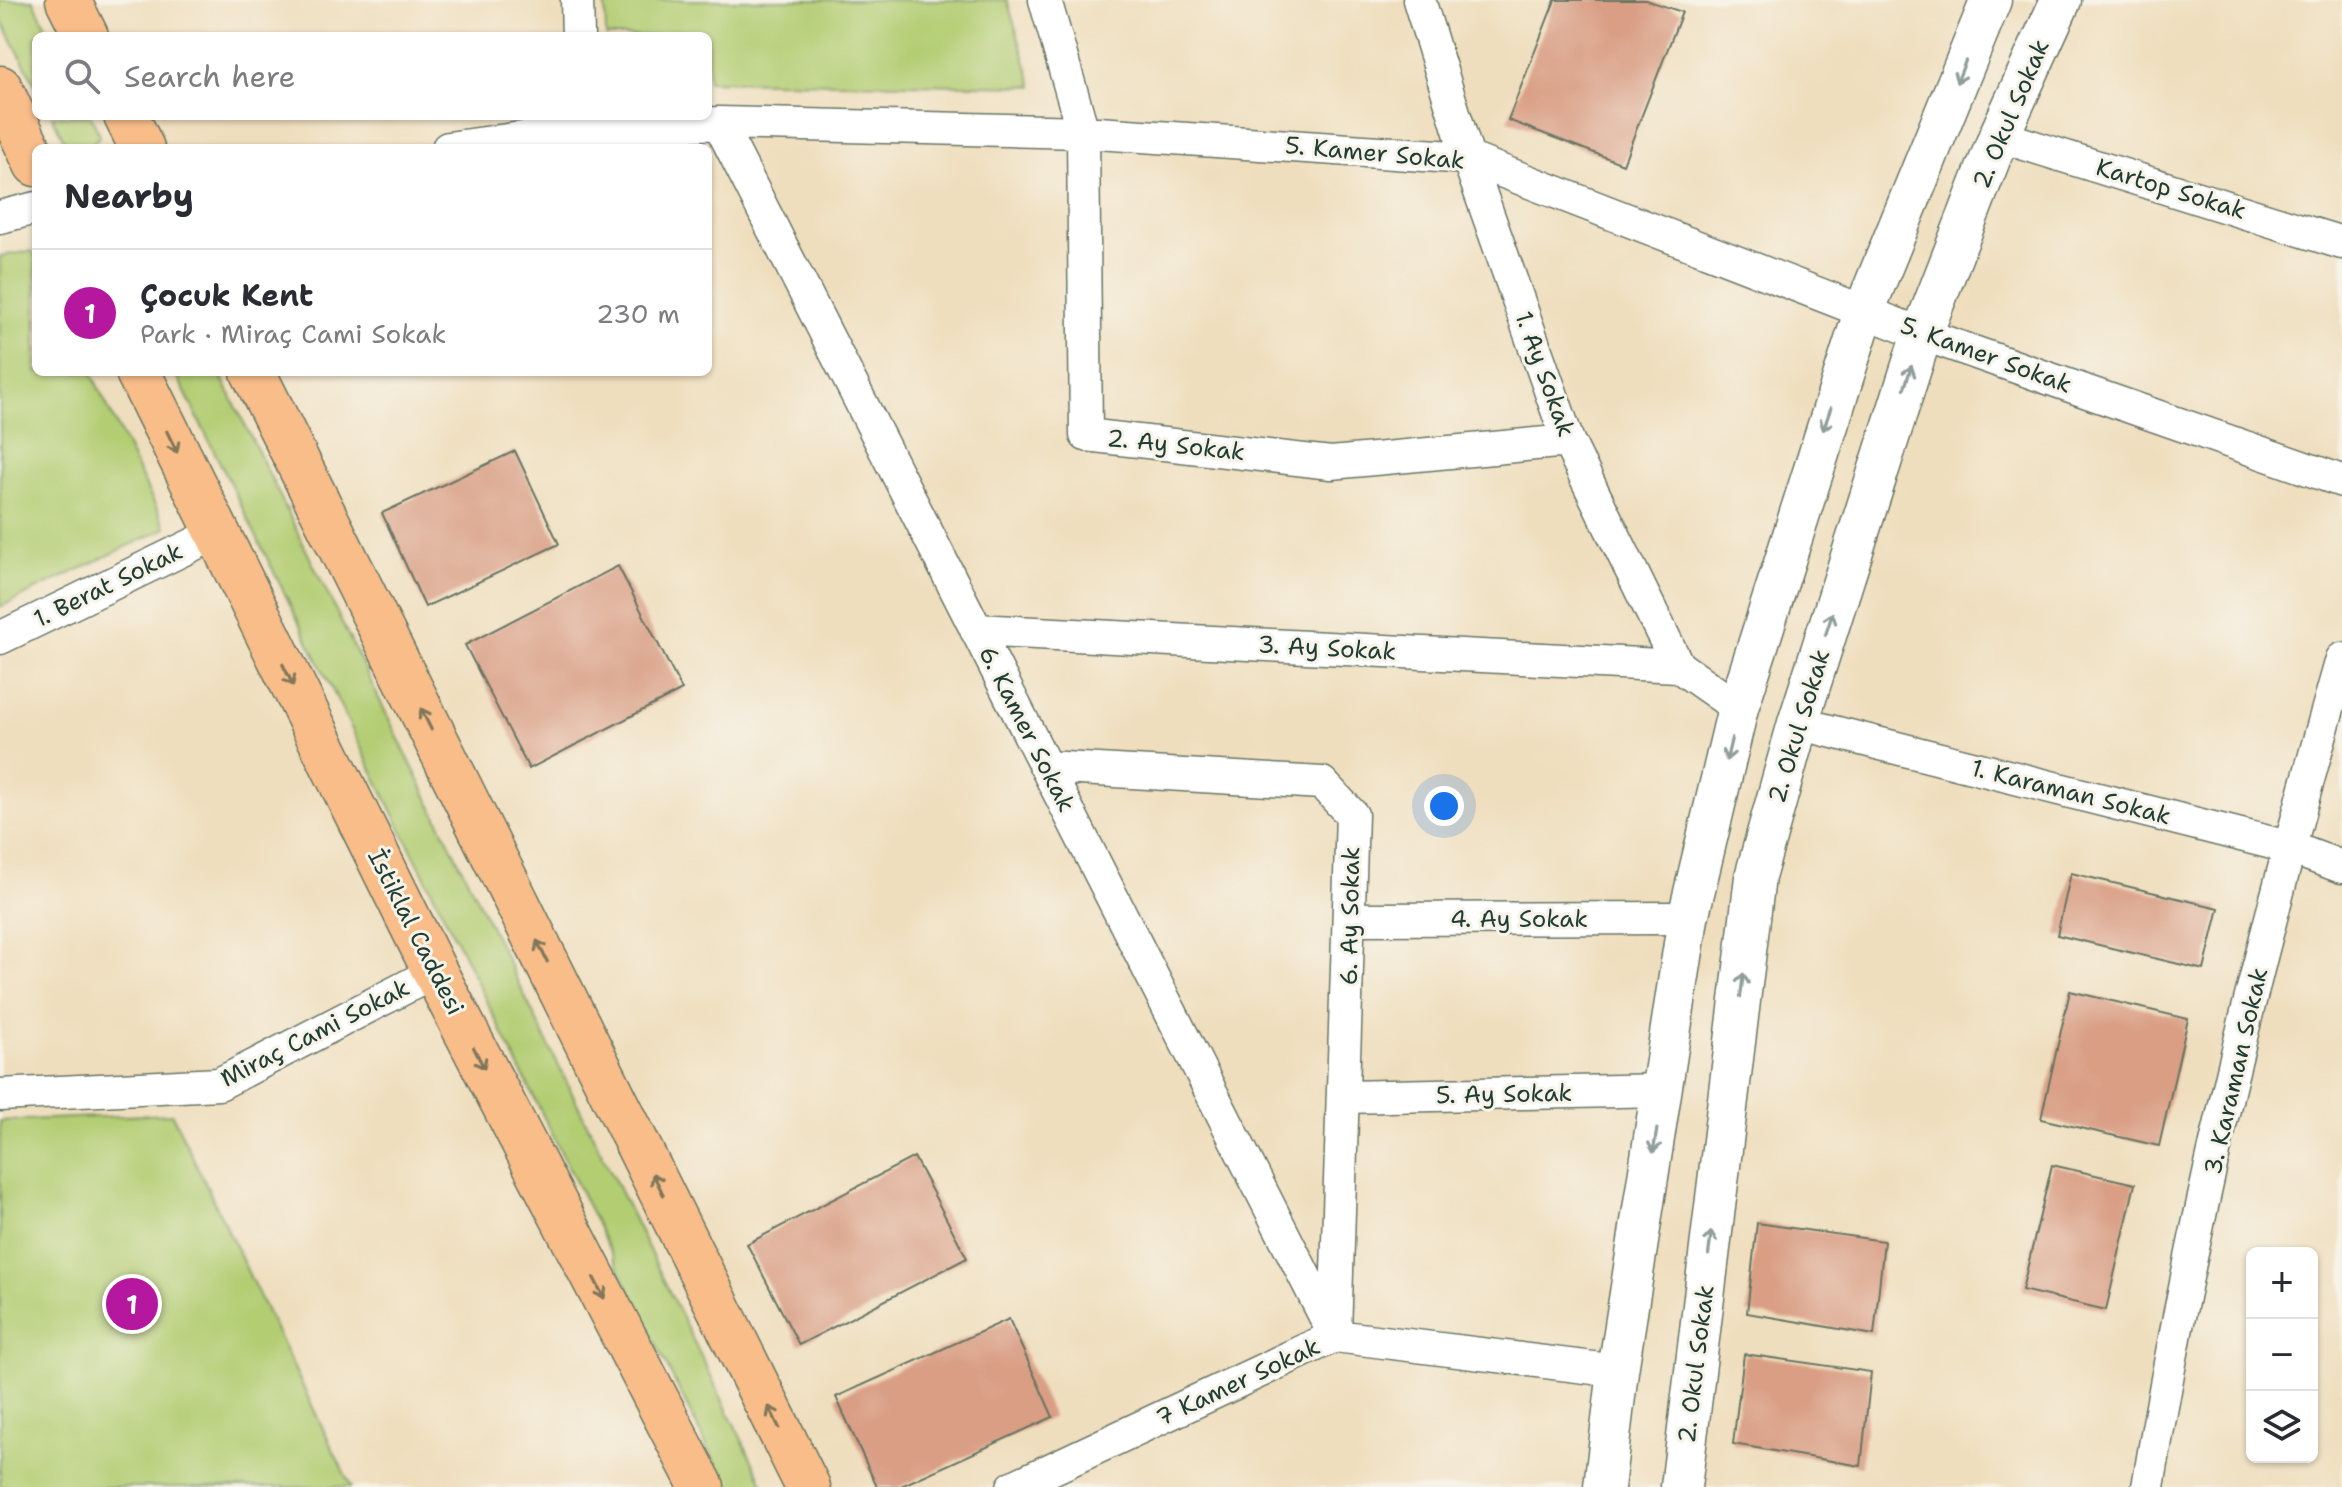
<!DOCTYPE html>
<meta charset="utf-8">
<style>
:root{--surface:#fff;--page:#f2f2f3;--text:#2b2b33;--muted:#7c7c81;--line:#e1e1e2;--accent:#b5179e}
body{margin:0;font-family:"Shantell Sans",sans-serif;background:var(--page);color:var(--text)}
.controls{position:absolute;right:24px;bottom:24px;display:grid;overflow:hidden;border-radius:12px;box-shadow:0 2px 6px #0004}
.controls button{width:72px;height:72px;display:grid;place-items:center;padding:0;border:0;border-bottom:2px solid var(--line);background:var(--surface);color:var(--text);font:40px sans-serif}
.you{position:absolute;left:1444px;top:806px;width:28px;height:28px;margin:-20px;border:6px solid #fff;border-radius:50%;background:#1a73e8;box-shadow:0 0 0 12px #1a73e833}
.badge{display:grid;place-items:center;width:52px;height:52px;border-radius:50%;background:var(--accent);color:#fff;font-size:26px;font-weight:700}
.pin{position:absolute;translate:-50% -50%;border:4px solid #fff;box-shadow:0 2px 8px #0006}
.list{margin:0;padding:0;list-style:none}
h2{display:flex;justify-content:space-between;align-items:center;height:104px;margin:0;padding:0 32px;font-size:34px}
h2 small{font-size:26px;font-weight:400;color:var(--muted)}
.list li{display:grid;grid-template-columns:52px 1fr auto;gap:24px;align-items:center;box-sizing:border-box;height:128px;padding:0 32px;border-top:2px solid var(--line)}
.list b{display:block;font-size:30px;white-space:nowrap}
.list p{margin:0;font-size:26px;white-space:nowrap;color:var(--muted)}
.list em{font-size:26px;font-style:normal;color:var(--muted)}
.icon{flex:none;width:44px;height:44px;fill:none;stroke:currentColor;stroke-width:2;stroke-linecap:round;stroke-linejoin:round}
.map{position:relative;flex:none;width:2342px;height:1487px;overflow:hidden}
.search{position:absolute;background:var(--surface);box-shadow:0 2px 6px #0004;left:32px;top:32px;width:680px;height:88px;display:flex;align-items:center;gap:20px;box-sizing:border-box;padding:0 28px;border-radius:12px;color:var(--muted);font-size:30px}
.panel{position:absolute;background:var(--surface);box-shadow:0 2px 6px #0004;left:32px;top:144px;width:680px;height:232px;border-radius:12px}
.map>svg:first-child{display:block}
.green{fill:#b3cd73;stroke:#698554;stroke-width:2}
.building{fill:#d99e84}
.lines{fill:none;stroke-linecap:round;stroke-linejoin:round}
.minor-casing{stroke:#687564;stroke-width:35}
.tertiary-casing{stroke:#687564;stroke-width:43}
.primary-casing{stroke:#687564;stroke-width:47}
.minor{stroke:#fff;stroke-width:32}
.tertiary{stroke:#fff;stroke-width:40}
.primary{stroke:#f8bd89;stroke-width:44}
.oneway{stroke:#8f9e9a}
.oneway2{stroke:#81775a}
.labels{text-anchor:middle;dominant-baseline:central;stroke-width:6;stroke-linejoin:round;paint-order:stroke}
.street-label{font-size:24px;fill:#1f3d34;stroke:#f7f3e8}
</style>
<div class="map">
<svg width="2342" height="1487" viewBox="0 0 2342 1487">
<rect width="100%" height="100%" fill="#f7f3e8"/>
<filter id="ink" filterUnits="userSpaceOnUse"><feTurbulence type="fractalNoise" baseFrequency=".0125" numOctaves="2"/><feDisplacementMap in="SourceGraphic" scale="16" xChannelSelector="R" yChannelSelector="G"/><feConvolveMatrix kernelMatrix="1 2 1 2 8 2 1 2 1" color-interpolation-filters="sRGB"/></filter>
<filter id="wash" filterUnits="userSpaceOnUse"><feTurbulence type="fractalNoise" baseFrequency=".006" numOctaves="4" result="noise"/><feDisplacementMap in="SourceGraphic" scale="32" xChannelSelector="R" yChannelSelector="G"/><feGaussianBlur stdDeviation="1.8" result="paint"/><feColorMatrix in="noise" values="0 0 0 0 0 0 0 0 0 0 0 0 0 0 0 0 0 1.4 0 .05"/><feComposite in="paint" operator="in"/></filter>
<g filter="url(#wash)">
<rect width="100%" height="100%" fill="#efdebd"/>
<path class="green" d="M0 0H33L51 36H36V86L0 17Z
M605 0H1007L1033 86 708 81V36H606Z
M52 116H91L100 136 87 148H68Z
M32 251 36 258V372H91L166 528 0 607V256Z
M175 372H219L765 1487H727Z
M172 1114 351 1487H0V1121Z"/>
<g id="blocks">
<path class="building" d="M1555 0H1646L1682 12 1623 164 1508 120Z
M515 451 559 544 425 607 382 513Z
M618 566 682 690 529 769 465 645Z
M2071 873 2219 908 2204 970 2057 935Z
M2070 991 2188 1019 2159 1146 2041 1119Z
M914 1157 967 1258 799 1345 747 1244Z
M2052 1165 2135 1184 2106 1310 2022 1290Z
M1757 1223 1884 1241 1874 1335 1747 1313Z
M1009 1319 1053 1417 899 1487H877L836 1397Z
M1744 1354 1871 1372 1861 1466 1733 1444Z"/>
</g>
</g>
<g filter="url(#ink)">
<use href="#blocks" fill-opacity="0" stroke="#687564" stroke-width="2"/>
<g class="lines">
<defs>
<path id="minor" d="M577 0 578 36
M1045 0 1083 132 1086 435 1331 463 1568 441
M1419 0 1468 158 1568 441 1678 666 1738 708
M719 123 1335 1336
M1999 136 2342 243
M448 148 580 130 719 123 1083 132 1468 158 1922 334 2342 481
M0 217 36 208
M976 630 1678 666
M0 638 217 533
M1798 723 2288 847 2342 867
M1046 767 1322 783 1352 815 1335 1333
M1350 919 1688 918
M0 1095 219 1084 435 972
M1344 1097 1664 1090
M1013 1487 1335 1336 1618 1371
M2148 1487C2194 1208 2264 931 2342 659"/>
<path id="tertiary" d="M1604 1487 1618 1371 1688 918 1738 708 1865 309 1991 0
M1681 1487 1755 877 1798 723 1922 334 1999 136 2061 0"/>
<path id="primary" d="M68 0 86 36
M0 88 36 164
M126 116 142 148
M138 372 435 972 702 1487
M253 372 808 1487"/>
</defs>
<use href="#minor" class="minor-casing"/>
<use href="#tertiary" class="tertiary-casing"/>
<use href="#primary" class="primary-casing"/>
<use href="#minor" class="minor"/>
<use href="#tertiary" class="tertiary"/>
<use href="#primary" class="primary"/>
</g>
<defs><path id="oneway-shaft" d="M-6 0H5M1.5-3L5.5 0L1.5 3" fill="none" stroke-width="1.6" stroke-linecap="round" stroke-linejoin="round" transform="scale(2)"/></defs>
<g class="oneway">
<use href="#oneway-shaft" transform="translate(1961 72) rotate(112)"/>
<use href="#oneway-shaft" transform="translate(1908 377) rotate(-72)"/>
<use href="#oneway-shaft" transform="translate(1827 419) rotate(109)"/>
<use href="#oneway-shaft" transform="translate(1829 624) rotate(-72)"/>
<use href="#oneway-shaft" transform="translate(1729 749) rotate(103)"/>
<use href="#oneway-shaft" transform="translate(1742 985) rotate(-83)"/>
<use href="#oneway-shaft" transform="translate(1655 1141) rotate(99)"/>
<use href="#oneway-shaft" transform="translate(1710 1243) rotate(-83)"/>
</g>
<g class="oneway2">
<use href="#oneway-shaft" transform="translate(172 442) rotate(64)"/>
<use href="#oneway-shaft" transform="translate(288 675) rotate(64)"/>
<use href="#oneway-shaft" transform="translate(426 719) rotate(-116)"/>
<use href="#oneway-shaft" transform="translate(542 951) rotate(-116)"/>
<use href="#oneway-shaft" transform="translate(479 1058) rotate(63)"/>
<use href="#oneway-shaft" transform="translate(658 1184) rotate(-116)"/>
<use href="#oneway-shaft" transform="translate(599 1288) rotate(63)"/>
<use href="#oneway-shaft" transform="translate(774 1417) rotate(-116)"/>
</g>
</g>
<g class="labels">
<g class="street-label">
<text transform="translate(2011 114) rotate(-67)">2. Okul Sokak</text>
<text transform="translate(1375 153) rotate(5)">5. Kamer Sokak</text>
<text transform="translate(2171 189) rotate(17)">Kartop Sokak</text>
<text transform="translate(1986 355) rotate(20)">5. Kamer Sokak</text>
<text transform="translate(1545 374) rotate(70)">1. Ay Sokak</text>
<text transform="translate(1176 445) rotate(6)">2. Ay Sokak</text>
<text transform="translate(108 585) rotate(-26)">1. Berat Sokak</text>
<text transform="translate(1327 648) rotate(3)">3. Ay Sokak</text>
<text transform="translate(1799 726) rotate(-73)">2. Okul Sokak</text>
<text transform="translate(1027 729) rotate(63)">6. Kamer Sokak</text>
<text transform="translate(2071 792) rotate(14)">1. Karaman Sokak</text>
<text transform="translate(1350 916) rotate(-89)">6. Ay Sokak</text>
<text x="1519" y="919">4. Ay Sokak</text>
<text transform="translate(416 932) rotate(63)">İstiklal Caddesi</text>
<text transform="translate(315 1033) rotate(-27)">Miraç Cami Sokak</text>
<text transform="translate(2236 1071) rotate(-77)">3. Karaman Sokak</text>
<text transform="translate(1504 1094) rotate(-1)">5. Ay Sokak</text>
<text transform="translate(1696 1364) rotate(-83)">2. Okul Sokak</text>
<text transform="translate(1238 1382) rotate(-25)">7 Kamer Sokak</text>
</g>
</g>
</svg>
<div class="controls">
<button>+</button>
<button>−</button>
<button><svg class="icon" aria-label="layers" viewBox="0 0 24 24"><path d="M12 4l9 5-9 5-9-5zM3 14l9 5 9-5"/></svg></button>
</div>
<div class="you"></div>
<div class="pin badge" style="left:132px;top:1304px">1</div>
<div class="search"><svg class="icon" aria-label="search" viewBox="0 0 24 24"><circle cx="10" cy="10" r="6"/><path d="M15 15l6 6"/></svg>Search here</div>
<section class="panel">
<h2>Nearby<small></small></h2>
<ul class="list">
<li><span class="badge">1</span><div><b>Çocuk Kent</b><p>Park · Miraç Cami Sokak</p></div><em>230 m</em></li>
</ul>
</section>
</div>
